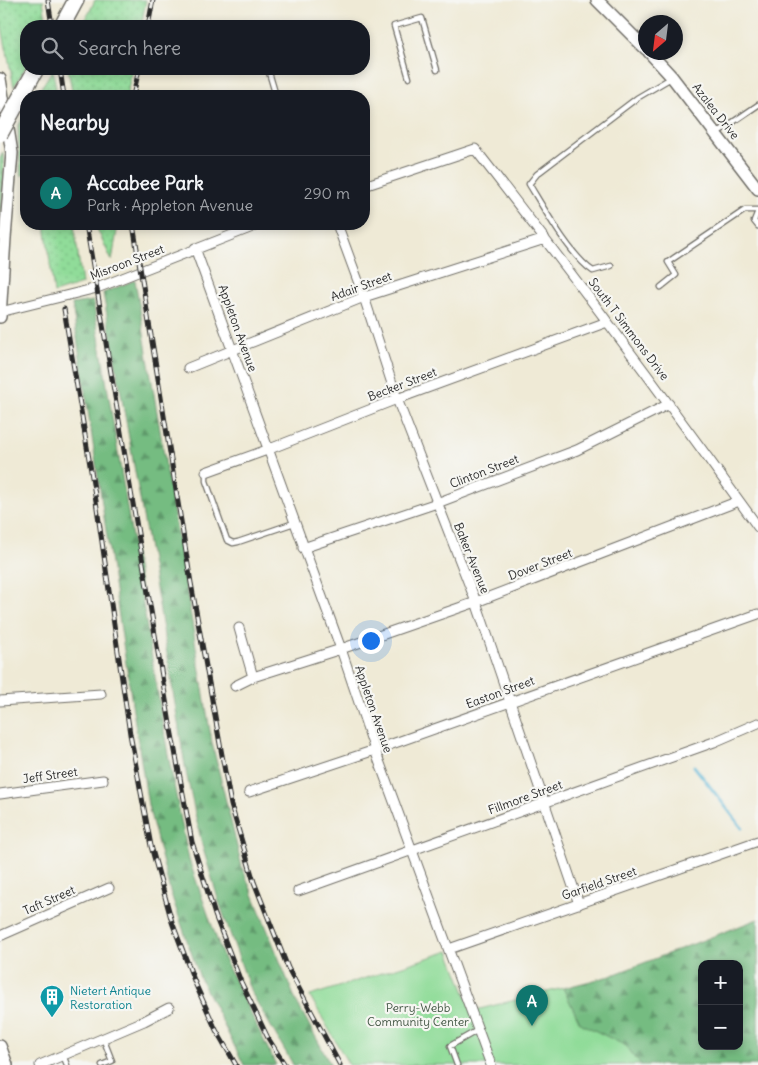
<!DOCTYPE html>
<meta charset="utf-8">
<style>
:root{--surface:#171b24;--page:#242831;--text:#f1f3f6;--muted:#9ea1a6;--line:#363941;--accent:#0f766e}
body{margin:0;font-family:Delius,sans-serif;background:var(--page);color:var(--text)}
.controls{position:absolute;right:15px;bottom:15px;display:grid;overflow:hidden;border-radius:10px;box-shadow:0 2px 8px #0003}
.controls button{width:45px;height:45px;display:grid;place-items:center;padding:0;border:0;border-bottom:1px solid var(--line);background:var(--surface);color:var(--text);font:25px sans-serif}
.compass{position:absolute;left:638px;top:15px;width:45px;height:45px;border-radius:50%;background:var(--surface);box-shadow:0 2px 8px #0003;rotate:208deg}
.you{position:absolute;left:370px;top:640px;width:18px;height:18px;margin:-12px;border:4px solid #fff;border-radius:50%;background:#1a73e8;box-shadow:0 0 0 8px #1a73e833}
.badge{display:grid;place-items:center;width:32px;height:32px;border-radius:50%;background:var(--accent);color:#fff;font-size:16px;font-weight:700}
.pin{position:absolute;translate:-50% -41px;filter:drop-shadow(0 1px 2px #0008)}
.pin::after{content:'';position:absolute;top:26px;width:18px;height:15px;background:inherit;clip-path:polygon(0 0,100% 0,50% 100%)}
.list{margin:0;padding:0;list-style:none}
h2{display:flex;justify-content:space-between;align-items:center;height:65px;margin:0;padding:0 20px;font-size:21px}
h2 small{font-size:16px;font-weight:400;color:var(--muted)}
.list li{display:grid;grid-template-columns:32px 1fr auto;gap:15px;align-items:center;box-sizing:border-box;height:75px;padding:0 20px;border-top:1px solid var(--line)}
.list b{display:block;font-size:19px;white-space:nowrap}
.list p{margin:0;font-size:16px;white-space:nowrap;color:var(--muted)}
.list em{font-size:16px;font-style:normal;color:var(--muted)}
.icon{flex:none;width:28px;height:28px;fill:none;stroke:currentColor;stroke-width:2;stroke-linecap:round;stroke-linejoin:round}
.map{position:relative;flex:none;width:758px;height:1065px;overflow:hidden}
.search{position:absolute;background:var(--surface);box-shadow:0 2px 8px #0003;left:20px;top:20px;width:350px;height:55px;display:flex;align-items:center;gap:12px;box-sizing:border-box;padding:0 18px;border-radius:20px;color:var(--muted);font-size:19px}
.panel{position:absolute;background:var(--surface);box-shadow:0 2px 8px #0003;left:20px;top:90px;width:350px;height:140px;border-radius:20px}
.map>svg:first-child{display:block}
.grass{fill:url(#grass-dots);stroke:#5e8462}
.forest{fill:url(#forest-firs);stroke:#507456;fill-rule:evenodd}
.park{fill:#90dc99;stroke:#5e8462}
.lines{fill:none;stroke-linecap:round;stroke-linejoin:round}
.stream{stroke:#58b5d6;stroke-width:3}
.service-casing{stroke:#706e67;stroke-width:7}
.minor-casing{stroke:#706e67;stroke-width:11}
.tertiary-casing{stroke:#706e67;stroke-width:14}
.primary-casing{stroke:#706e67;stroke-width:18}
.service{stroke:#fff;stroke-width:4.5}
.minor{stroke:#fff;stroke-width:9}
.tertiary{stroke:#fff;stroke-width:11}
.primary{stroke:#fff;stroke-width:15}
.rail-casing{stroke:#2b2b2b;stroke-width:5}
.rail{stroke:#f6f6f2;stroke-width:3;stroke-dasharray:9;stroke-linecap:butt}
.primary-bridge-casing{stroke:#706e67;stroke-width:18;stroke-linecap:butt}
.primary-bridge{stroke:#fff;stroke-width:15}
.labels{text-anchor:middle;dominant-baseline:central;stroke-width:4.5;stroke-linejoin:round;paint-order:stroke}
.street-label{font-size:12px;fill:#2b2b2b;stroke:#f6f6f2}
.culture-label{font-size:12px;fill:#0d838f;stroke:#f6f6f2;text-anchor:start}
.park-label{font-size:12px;fill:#445746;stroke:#f6f6f2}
</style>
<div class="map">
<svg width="758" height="1065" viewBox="0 0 758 1065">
<defs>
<pattern id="grass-dots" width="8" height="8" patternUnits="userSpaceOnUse" patternTransform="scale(1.25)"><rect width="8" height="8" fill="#90dc99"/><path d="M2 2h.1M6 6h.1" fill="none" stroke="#7cbd84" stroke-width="1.8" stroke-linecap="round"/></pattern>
<pattern id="forest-firs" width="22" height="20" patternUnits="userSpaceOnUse" patternTransform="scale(1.25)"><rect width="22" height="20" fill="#74bc81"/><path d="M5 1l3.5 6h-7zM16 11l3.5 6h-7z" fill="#5f996a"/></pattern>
</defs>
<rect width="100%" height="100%" fill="#f6f6f2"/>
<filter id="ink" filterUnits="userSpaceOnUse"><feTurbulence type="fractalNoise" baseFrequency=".02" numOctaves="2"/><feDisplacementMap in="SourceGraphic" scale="10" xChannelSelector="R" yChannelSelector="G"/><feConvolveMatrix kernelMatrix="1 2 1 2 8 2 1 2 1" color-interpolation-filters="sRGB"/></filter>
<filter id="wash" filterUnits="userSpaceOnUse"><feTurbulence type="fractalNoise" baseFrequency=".0096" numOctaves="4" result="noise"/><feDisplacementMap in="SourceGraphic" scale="20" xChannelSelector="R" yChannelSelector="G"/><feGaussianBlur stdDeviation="1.12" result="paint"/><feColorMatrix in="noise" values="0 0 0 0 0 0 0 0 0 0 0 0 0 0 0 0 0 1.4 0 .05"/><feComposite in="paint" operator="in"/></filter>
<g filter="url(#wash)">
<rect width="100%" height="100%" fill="#efead6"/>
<path class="grass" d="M0 0H43L47 26H26V67L14 87 0 18Z
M95 0H146L141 26H80L89 13Z
M53 69 57 96H36Z
M68 69H132L127 96H73Z
M26 112V175H21L18 127Z
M3 152 4 176 0 233V159Z
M45 224H74L82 284 54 293Z
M95 224H118L112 261Z"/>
<path class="forest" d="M135 280 212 743 242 867 296 1001 331 1065H293L291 1061 251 992 219 902 202 845 186 772 159 605 103 293Z
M93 301 168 755 189 860 223 957 276 1065H244L200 978 170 891 148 805 133 710 72 304Z
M758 919V1065H641L626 1046 580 1023 563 988 610 976ZM702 964H739V1046H702Z"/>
<path class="park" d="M449 951 472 1011 563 988 580 1023 626 1046 641 1065H349L310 996Z"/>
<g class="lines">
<path class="stream" d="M694 766 742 828"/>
</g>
</g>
<g filter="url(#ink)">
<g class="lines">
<defs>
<path id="service" d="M268 69 276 96
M409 78 394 26 422 18 437 70
M717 133 758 105
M758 211 754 221 758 226
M611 266 593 271C571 257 543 207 529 184L537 174 637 98 671 78
M661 287 676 275 668 262 745 210H758
M206 472V481L227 540 233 543 238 542 294 523
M63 1055 67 1065
M102 1065 112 1061 103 1038
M457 1065 450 1046 478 1030"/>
<path id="minor" d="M364 186 475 149C572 273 666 399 758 527
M337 224 364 297 397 399 476 602 579 904
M195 248 341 649 375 750 491 1065
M0 312 97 288 260 224
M188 368 364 297 545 239
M206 472 267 450 397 399 607 322
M303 548 437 503 577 450 669 404
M239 628 253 677
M235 686 253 677 341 649 476 602 739 501
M0 701 101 694
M249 792 375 750 758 614
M0 794 103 780
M298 891 714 742 758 723
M0 936 109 888
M449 949 758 841
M40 1065 144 1021 169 1008"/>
<path id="tertiary" d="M597 0 646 49
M649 52 672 77 758 189
M0 79 12 153 5 238 0 317
M0 1046 7 1065"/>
<path id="primary" d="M62 26 76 0"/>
</defs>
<use href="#service" class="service-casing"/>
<use href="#minor" class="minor-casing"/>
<use href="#tertiary" class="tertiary-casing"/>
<use href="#primary" class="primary-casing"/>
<use href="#service" class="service"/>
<use href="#minor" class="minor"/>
<use href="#tertiary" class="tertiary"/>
<use href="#primary" class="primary"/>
<defs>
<path id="rail" d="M48 0 52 26
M148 26 153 0
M60 69 64 96
M133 96 139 69
M86 224 170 724 192 842 215 915 241 982 268 1038 285 1065
M133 224 191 583 231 805 254 882 288 968 340 1065
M64 309 96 501 130 734 151 846 172 922 195 983 216 1030 236 1065"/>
</defs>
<use href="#rail" class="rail-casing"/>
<use href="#rail" class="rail"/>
<defs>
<path id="primary-bridge" d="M0 134 36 69"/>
</defs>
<use href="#primary-bridge" class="primary-bridge-casing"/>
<use href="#primary-bridge" class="primary-bridge"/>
</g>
</g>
<defs>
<symbol id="building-pin" viewBox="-11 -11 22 30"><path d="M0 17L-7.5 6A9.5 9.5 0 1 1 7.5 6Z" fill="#0f9aa8" stroke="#f6f6f2"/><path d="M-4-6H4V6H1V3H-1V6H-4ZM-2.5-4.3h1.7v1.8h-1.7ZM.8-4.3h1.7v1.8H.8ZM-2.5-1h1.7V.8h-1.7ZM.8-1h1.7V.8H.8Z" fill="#fff"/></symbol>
</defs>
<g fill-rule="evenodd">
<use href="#building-pin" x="38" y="983" width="28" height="38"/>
</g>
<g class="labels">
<g class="street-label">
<text transform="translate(716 111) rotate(52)">Azalea Drive</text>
<text transform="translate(127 262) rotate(-21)">Misroon Street</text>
<text transform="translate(361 286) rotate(-20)">Adair Street</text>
<text transform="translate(238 328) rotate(70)">Appleton Avenue</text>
<text transform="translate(629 329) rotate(53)">South T Simmons Drive</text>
<text transform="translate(402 384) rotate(-21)">Becker Street</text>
<text transform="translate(484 471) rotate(-21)">Clinton Street</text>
<text transform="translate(472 558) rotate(68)">Baker Avenue</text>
<text transform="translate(540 564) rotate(-21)">Dover Street</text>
<text transform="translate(500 692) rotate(-20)">Easton Street</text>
<text transform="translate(374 709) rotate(71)">Appleton Avenue</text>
<text transform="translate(50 775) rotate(-8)">Jeff Street</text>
<text transform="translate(525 797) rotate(-20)">Fillmore Street</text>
<text transform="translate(599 883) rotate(-19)">Garfield Street</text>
<text transform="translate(49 900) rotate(-24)">Taft Street</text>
</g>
<g class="culture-label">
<text x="70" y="990">Nietert Antique<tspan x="70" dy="14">Restoration</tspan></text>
</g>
<g class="park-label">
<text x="418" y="1007">Perry-Webb<tspan x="418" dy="14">Community Center</tspan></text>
</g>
</g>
</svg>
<div class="controls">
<button>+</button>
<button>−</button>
</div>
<svg class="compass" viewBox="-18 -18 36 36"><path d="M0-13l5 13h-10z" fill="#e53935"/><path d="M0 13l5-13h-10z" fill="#9ea1a6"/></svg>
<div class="you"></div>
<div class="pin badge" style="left:532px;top:1026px">A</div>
<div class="search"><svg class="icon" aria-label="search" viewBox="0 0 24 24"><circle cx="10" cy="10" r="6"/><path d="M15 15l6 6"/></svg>Search here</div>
<section class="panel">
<h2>Nearby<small></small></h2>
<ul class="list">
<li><span class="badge">A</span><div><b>Accabee Park</b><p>Park · Appleton Avenue</p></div><em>290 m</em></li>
</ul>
</section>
</div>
